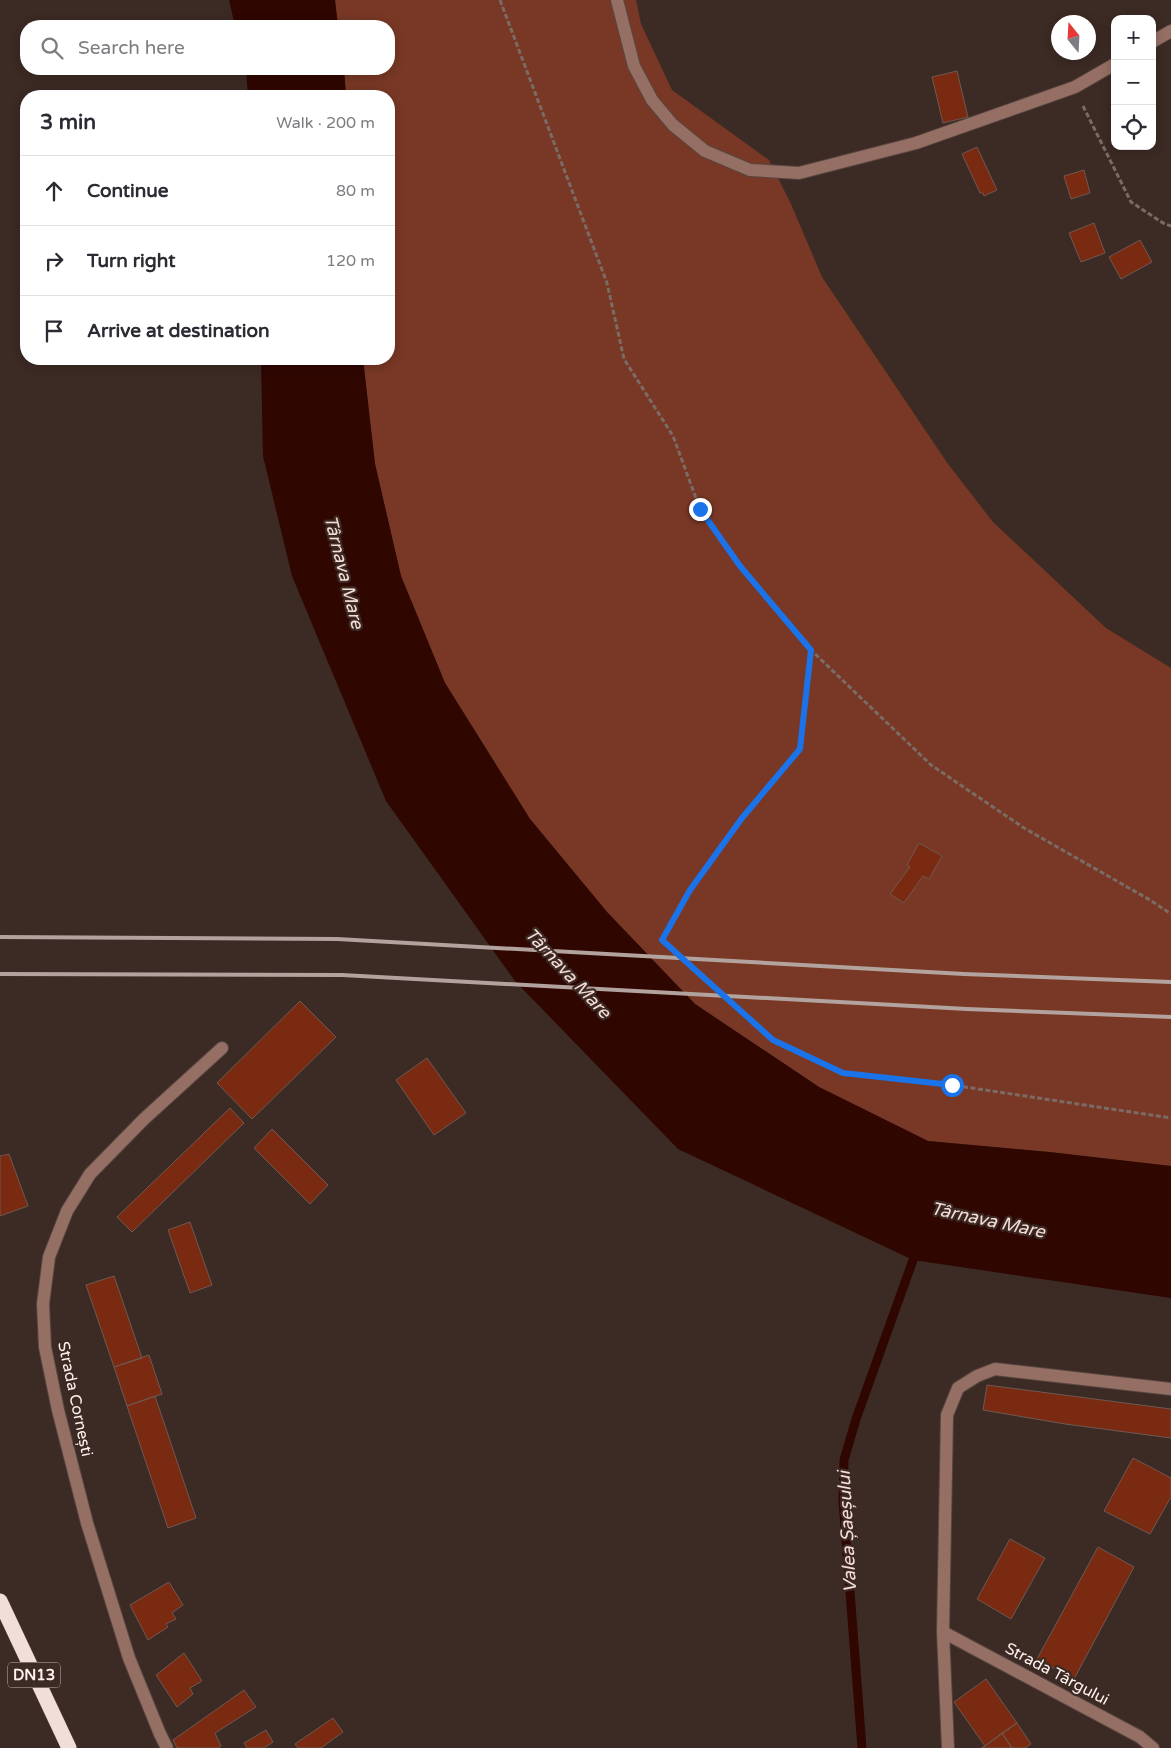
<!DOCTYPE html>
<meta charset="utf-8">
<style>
:root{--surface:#fff;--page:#f7f7f7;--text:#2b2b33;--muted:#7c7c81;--line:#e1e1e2}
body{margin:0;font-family:"Varela Round",sans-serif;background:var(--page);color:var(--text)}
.controls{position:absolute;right:15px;top:15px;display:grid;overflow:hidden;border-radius:10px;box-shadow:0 2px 12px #0003}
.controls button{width:45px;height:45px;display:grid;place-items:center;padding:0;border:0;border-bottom:1px solid var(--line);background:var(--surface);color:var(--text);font:25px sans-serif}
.compass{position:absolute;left:1051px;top:15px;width:45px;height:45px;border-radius:50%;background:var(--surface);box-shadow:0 2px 12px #0003;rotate:342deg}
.stop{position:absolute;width:15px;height:15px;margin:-11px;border:4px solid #1a73e8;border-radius:50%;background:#fff}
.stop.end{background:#1a73e8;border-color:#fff;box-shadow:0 1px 5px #0008}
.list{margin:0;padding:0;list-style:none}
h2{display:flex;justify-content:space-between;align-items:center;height:65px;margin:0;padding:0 20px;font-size:21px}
h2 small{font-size:16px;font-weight:400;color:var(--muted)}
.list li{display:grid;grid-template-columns:32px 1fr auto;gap:15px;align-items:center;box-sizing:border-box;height:70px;padding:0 20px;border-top:1px solid var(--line)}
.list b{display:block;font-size:19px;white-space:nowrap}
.list em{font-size:16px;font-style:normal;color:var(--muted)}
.icon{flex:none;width:28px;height:28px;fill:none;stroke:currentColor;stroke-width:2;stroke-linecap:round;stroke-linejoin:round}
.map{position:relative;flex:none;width:1171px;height:1748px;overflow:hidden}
.search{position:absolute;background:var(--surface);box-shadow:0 2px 12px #0003;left:20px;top:20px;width:375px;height:55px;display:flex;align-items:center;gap:12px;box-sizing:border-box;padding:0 18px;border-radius:20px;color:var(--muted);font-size:19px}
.panel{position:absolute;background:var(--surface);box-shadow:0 2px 12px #0003;left:20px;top:90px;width:375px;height:275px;border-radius:20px}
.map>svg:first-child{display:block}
.green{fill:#793825}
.water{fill:#2f0600}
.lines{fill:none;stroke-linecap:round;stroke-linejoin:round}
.stream{stroke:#2f0600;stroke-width:9}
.building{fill:#7a2a11;stroke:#6e5953}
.minor-casing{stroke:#574640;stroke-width:14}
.highway-casing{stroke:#574640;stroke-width:16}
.path{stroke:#7b6b65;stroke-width:3;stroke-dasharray:5 2.5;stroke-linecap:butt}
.minor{stroke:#966f64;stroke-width:12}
.highway{stroke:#f2ded8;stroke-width:15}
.rail{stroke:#b2a39f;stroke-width:4}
.route{stroke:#1a73e8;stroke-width:6}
.labels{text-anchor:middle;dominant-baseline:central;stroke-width:4.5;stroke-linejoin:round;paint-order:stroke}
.shield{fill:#3c2a24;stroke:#c4b5b1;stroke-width:1}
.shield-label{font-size:15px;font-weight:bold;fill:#fef1ee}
.street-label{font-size:16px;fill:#fef1ee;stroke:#3c2a24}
.water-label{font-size:18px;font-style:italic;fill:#f6ddd6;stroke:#3c2a24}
</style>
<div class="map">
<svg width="1171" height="1748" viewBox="0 0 1171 1748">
<rect width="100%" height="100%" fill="#3c2a24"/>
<path class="green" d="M335 0H636L641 24 672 90 769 160 791 204 822 277 948 464 993 522 1106 628 1171 668V1166L1049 1152 928 1141 819 1087 695 1004 607 912 530 819 445 683 401 576 375 464 363 359H389V96H346L344 69H389V26H338Z"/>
<path class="water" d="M229 0H335L338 26H235Z
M246 69H344L346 96H248Z
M261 359H363L375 464 401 576 445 683 530 819 607 912 695 1004 819 1087 928 1141 1049 1152 1171 1166V1298L913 1260 678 1149 515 981 386 801 292 576 263 456Z"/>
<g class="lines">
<path class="stream" d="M862 1748 843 1501 844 1460 856 1419 917 1249"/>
</g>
<path class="building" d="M957 71 968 117 943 123 932 77Z
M977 147 997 190 984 196 983 193H980L962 154Z
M1084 170 1090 193 1071 199 1064 176Z
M1094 223 1105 253 1081 262 1069 233Z
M1140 240 1152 262 1121 279 1109 257Z
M919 843 942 856 929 879 923 876 904 903 890 894 910 867 907 865Z
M300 1001 336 1037 252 1119 217 1083Z
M427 1058 466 1113 434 1135 396 1080Z
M230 1108 244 1123 132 1232 117 1217Z
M272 1129 328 1185 310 1204 254 1148Z
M9 1154 28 1206 0 1216V1156Z
M190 1222 212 1285 190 1293 168 1230Z
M114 1276 142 1358 114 1367 86 1285Z
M149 1355 162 1394 127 1406 114 1367Z
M987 1385 1171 1409V1438L1065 1424 983 1410Z
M155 1396 196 1518 168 1528 127 1406Z
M1133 1458 1171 1478V1497L1150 1534 1104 1511Z
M1010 1539 1045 1558 1011 1619 977 1599Z
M1098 1547 1134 1567 1074 1679 1037 1659Z
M169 1582 183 1605 172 1613 176 1619 166 1624 168 1627 148 1640 130 1605Z
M184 1653 202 1681 190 1688 193 1694 177 1707 156 1675Z
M986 1679 1017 1723 985 1746 954 1702Z
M244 1690 256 1707 215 1733 221 1746 218 1748H177L173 1740Z
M333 1718 343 1732 321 1748H298L295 1744Z
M1017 1723 1031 1744 1025 1748H1012L1002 1733Z
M266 1730 273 1742 264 1748H247L244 1743Z
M1002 1733 1012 1748H981L985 1746Z"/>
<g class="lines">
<defs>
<path id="minor" d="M617 0 634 66 652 100 673 125 705 151 750 170 799 173 916 143 1075 87 1115 64
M1152 42 1171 31
M943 1632 1140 1737 1153 1748
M167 1748 160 1734 129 1658 87 1523 58 1410 45 1347 43 1304 49 1257 67 1211 90 1174 144 1119 222 1048
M948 1748 943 1632 947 1415 958 1388 977 1376 995 1369 1171 1389"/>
<path id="highway" d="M0 1601 69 1748"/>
</defs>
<use href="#minor" class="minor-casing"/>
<use href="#highway" class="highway-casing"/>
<path class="path" d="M500 0 607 283 624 359 673 436 700 509 740 566 811 650 931 765 1024 828 1150 900 1171 914
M1083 106 1131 202 1163 223 1171 226
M811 651 800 749 742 818 690 890 662 940 773 1040 843 1073 952 1085 1171 1118"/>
<use href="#minor" class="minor"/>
<use href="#highway" class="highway"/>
<path class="rail" d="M0 937 337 939 964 974 1171 982
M0 974 342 975 967 1009 1171 1017"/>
</g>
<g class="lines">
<path class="route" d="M700 509 740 566 811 650 800 749 742 818 690 890 662 940 773 1040 843 1073 952 1085"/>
</g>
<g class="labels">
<rect class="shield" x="8" y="1662.5" width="52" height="25" rx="4"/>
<g class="shield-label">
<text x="34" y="1675">DN13</text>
</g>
<g class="street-label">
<text transform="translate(75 1399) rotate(78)">Strada Cornești</text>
<text transform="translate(1057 1674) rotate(28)">Strada Târgului</text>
</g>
<g class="water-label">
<text transform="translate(344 572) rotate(76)">Târnava Mare</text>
<text transform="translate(568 973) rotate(47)">Târnava Mare</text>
<text transform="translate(988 1220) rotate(12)">Târnava Mare</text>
<text transform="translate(847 1532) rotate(-93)">Valea Șaeșului</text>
</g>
</g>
</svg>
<div class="controls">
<button>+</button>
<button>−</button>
<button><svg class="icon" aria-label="locate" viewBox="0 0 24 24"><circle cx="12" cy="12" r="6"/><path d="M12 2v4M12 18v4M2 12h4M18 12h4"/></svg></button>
</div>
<svg class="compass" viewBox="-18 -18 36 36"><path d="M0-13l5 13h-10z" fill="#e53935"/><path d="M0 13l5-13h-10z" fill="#7c7c81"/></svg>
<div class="stop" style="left:952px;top:1085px"></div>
<div class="stop end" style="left:700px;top:509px"></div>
<div class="search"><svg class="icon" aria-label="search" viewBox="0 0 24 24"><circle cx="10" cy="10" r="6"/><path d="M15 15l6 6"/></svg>Search here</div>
<section class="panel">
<h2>3 min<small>Walk · 200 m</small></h2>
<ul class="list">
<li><svg class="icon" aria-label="ahead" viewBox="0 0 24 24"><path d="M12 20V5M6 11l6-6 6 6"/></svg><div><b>Continue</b></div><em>80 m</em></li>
<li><svg class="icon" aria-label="right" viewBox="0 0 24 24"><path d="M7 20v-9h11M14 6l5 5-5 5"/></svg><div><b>Turn right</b></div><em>120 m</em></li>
<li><svg class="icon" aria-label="arrive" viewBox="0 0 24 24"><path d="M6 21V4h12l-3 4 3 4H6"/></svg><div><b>Arrive at destination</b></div></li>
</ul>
</section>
</div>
